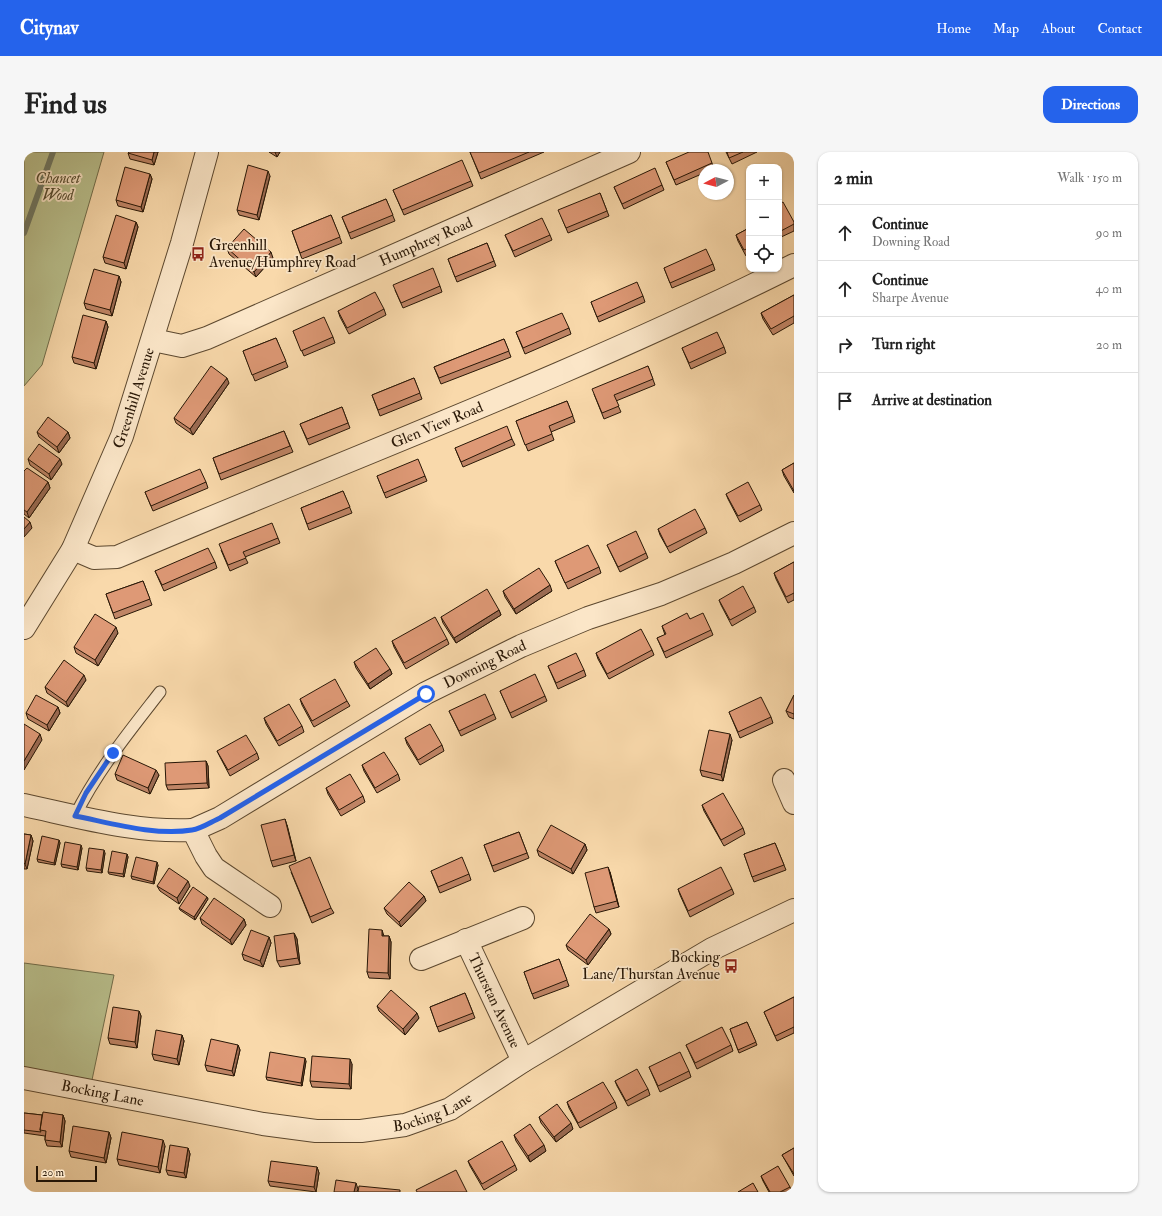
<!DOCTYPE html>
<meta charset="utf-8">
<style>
:root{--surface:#fff;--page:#f6f6f6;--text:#222;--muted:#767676;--line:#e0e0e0;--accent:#2563eb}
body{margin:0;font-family:"IM FELL Double Pica",serif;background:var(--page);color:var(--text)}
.controls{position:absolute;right:12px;top:12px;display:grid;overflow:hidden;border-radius:8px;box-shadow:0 1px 3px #0004}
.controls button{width:36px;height:36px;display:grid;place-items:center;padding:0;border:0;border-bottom:1px solid var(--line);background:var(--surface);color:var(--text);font:20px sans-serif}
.compass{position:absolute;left:674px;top:12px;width:36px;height:36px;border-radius:50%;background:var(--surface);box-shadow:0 1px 3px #0004;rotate:263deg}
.scale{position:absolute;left:12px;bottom:10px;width:61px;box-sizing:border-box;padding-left:4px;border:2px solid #281706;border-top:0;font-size:11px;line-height:14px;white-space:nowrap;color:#281706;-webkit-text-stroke:3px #fbe6c8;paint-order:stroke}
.stop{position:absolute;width:12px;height:12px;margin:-9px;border:3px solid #2563eb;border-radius:50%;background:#fff}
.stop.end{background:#2563eb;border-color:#fff;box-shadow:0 1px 4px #0008}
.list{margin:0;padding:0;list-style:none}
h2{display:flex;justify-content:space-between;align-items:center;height:52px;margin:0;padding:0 16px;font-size:17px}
h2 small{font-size:13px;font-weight:400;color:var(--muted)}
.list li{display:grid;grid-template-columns:26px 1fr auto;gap:12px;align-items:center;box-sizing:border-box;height:56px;padding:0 16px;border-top:1px solid var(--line)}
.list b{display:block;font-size:15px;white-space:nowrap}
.list p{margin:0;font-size:13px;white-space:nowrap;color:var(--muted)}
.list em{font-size:13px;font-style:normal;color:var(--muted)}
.icon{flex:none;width:22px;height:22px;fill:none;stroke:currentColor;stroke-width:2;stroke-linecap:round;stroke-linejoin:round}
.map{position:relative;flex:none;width:770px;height:1040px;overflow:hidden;border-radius:12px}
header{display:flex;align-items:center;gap:24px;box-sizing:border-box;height:56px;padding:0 20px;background:var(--accent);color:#fff}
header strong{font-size:19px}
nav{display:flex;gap:22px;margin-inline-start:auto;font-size:14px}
.intro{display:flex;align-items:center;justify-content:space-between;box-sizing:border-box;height:96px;padding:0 24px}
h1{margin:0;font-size:28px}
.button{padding:10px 18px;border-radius:12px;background:var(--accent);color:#fff;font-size:14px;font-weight:700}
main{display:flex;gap:24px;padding:0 24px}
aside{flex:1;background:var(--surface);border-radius:12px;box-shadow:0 1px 3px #0004}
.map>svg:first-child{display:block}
.green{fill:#b9c08d;stroke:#706c4a}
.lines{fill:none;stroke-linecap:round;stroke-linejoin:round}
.stream{stroke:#6f7965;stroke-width:6}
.service-casing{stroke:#5c482f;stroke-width:13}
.minor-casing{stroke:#5c482f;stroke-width:24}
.tertiary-casing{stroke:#5c482f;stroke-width:24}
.service{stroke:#fbe6c8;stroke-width:11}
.minor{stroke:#fbe6c8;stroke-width:22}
.tertiary{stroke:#fbe6c8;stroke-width:22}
.wall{fill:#bf8465;stroke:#281706}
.shaded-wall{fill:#9b6b53;stroke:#281706}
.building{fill:#de9976;stroke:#281706}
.route{stroke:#2563eb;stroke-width:5}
.labels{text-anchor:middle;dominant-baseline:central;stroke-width:3.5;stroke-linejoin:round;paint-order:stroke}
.park-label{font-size:15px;font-style:italic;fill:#544a2e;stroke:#fbe6c8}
.street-label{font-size:15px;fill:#281706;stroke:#fbe6c8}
.poi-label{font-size:15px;fill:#281706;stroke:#fbe6c8;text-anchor:start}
</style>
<header>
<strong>Citynav</strong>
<nav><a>Home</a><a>Map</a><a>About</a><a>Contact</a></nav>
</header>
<div class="intro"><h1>Find us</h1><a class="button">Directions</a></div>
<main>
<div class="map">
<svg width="770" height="1040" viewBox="0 0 770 1040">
<rect width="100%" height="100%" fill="#f9d9ab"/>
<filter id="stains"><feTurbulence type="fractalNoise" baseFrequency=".005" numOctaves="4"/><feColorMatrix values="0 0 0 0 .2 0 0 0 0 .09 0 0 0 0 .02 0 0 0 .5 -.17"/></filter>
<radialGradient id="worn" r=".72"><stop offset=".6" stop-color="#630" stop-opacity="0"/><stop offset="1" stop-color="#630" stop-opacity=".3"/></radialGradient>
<path class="green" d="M0 0H80L18 213 0 234Z
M0 811 90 823 68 928 0 915Z"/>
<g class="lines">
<path class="stream" d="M0 81 29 0"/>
<defs>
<path id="service" d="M51 664C73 619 105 580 136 540"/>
<g id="minor">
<path id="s1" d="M129 188 158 194 183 186 605 0"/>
<path id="s2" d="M49 397 70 406 93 405C319 309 550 223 770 113"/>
<path d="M760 628 770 651"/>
<path d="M0 653C56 665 112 681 169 678L182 704 190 716 246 754"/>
<path id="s3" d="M169 678 196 666 402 541 497 494 564 466 637 442 710 411 770 381"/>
<path id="s4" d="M442 788 499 909"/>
<path d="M397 807 499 766"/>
</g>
<g id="tertiary">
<path id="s5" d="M0 476 49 397 98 284 158 91 183 0"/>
<path id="s6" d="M0 926 239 972 292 979H337L381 973 426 957 499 909 688 797 770 758"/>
</g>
</defs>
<use href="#service" class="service-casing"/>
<use href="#minor" class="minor-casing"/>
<use href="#tertiary" class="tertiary-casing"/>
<use href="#service" class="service"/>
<use href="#minor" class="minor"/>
<use href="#tertiary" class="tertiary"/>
</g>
<path class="wall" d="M134 0 130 13 106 7 104 1Z
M245 0H256L253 5Z
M446 0H520L457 27Z
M702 0H733L708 12Z
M642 10 688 11 690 17 688 18H680V21L652 33Z
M126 22 128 27 119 60 94 54 92 48Z
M246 24 235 68 215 63 213 58Z
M447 29 449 34 380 63 369 38Z
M638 33 640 38 600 57 590 35Z
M576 41 585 64 544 81 537 64Z
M362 47 371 69 327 87 318 65Z
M755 52 770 70V79L755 86Z
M307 63 318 91 278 107 268 79Z
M112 70 114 75 102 117 81 111 79 105Z
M725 76V102L722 104 714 89 712 83Z
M481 83H526L528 88 491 105Z
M463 91 472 114 433 130 424 107Z
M203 96 249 106 232 125 205 102Z
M689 112 691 118 648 136 640 116Z
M95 124 97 130 88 164 62 157 60 151Z
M416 134 418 140 379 156 371 138Z
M770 143V171L749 183 739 167 737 161Z
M619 144 621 150 575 170 567 150Z
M360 157 362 163 325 182 316 165 314 159Z
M82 169 84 175 72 217 50 211 48 205Z
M545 176 547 182 501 202 492 180Z
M269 179 309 185 311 191 280 204Z
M252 186 264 215 231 229 219 199Z
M480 187 487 205 417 232 410 215Z
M700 195 702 201 667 217 658 196Z
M624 214 631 233 592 249 597 260 580 267 570 242Z
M390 226 398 247 356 264 348 243Z
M205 231 169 283 152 271 150 266Z
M543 249 551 270 527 280 530 288 504 299 492 269Z
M318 255 326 276 285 293 276 272Z
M260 279 269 300 197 328 189 306Z
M13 280H44L46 286 35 301 15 285Z
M488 287 491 293 439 315 431 296Z
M4 307 38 312 27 328 6 313Z
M770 311V341L760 324 758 318Z
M0 319 24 330 26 336 5 366 0 362Z
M353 324H401L403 329 362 346Z
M182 330 184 336 129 359 121 340Z
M319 339 328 361 285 378 277 356Z
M702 342 736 353 738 358 716 370 704 347Z
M681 376 683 381 646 401 636 383 634 377Z
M254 386 256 391 221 405 224 411 206 419 197 398Z
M583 393 622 401 624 406 596 420Z
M531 409 575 415 577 421 544 437 533 414Z
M191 410 193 416 140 439 131 419Z
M770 410V448L764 451 752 427 750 421Z
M119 429 128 453 91 467 82 442Z
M479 439H528L492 462 481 445Z
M695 448 730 455 732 460 708 474 697 453Z
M475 458 477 463 432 491 419 471 417 465Z
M666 467 687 478 689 483 642 506 633 486 641 483 638 474Z
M94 481 74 514 52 501 50 495Z
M423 487 425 492 382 517 370 495 368 489Z
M628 498 630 503 585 527 574 507 572 501Z
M330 510 366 517 368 522 346 537 332 516Z
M524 514 560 518 562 524 534 537Z
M62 528 44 555 23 541 21 535Z
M476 539 521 544 523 549 488 566Z
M770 543V567L765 565 762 559Z
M276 547 323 549 326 554 290 575 278 553Z
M34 555 36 561 25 579 4 567 2 561Z
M425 559 470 562 472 567 437 584Z
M705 560 747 565 749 571 716 586Z
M240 566 278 574 280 580 255 594 242 572Z
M381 586 418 593 420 599 396 613 383 592Z
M708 588 699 629 678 624 676 618Z
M193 599 233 601 235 607 206 624 196 605Z
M182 609 184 614 185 636 144 638 142 633Z
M338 613 374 622 376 628 353 641 340 619Z
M91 622 135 623 126 642 93 628Z
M302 636 339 644 341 650 317 664 304 642Z
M678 653 719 676 721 682 700 694 680 659Z
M263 673 272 709 249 715 247 709Z
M495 680 505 706 470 720 460 693Z
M0 682 7 683 9 689 3 717H0Z
M35 688 36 691 31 713 14 710 13 707Z
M751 691 762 718 730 730 720 702Z
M561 692 563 698 549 722 515 704 513 698Z
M58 696 54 718 38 715 37 712Z
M81 701 78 721 63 719 62 716Z
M103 702 104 705 100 725 85 722 84 720Z
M134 713 130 732 108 727 107 724Z
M407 719 445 722 447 728 416 741Z
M267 720 307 756 310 761 288 771Z
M586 720 595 755 572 761 570 755Z
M133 734H166L155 752 136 739Z
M654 737H708L710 742 666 765 656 743Z
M400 744 402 749 377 775 363 762 360 756Z
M183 745 184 747 171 768 156 758 155 756Z
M176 766 220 767 222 773 208 793 178 772Z
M585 777 587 782 564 813 544 798 542 793Z
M270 781 273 787 276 812 256 815 253 809Z
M360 784H365L367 790 366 827 345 826 343 820Z
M245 785 247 791 239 815 220 808 218 802Z
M535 807 545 834 510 847 500 820Z
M441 841 451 866 415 880 406 855Z
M770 845V881L753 889 740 860Z
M353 854 395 866 381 883 355 859Z
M115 859 117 864 113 896 86 892 84 886Z
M723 870 733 893 715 901 706 877Z
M158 883 160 889 155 913 130 908 128 902Z
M214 893 216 898 210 924 183 919 181 913Z
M662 893H707L709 899 673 917Z
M282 909 278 934 243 928 242 925Z
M328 912 327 937 288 935 286 929Z
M625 915 665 919 667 925 636 940Z
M591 929 624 937 626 943 604 954 593 934Z
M543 950H591L593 956 556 976 545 956Z
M0 961 18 963H39L41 969 38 995 23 994 21 988V984L0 981Z
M515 965 549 977 532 990 517 971Z
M85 980 87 986 82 1011 47 1005 45 999Z
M490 983 522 999 506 1010 492 989Z
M141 994 136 1021 95 1013 93 1007Z
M164 996 166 1002 162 1026 144 1023 142 1018Z
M770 996V1024L761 1008 758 1003Z
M444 1009 491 1013 493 1018 460 1038 446 1014Z
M293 1015 295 1021 292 1040 246 1034 244 1029Z
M737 1024 766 1035 768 1040H745L739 1029Z"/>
<path class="shaded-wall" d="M130 0H134L130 13 128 8Z
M251 0H256L253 5Z
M244 19 246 24 235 68 233 63Z
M126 22 128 27 119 60 117 55Z
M112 70 114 75 102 117 100 111Z
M247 100 249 106 232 125 230 120Z
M95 124 97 130 88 164 86 158Z
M82 169 84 175 72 217 70 211Z
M203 226 205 231 169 283 166 277Z
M44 280 46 286 35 301 33 295Z
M36 307 38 312 27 328 25 322Z
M24 330 26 336 5 366 3 360Z
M6 370 8 376 0 385V377Z
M526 433 528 439 492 462 490 457Z
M475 458 477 463 432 491 430 486Z
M92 475 94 481 74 514 71 508Z
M366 517 368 522 346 537 344 532Z
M60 523 62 528 44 555 42 550Z
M34 555 36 561 25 579 23 573Z
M16 582 18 588 0 618V609Z
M706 582 708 588 699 629 697 623Z
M182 609 184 614 185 636 183 631Z
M132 618 135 623 126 642 124 636Z
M261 667 263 673 272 709 270 703Z
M7 683 9 689 3 717 1 712Z
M35 688 36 691 31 713 30 711Z
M561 692 563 698 549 722 547 717Z
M57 693 58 696 54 718 53 715Z
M80 698 81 701 78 721 77 718Z
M103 702 104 705 100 725 99 722Z
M133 710 134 713 130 732 129 730Z
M584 715 586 720 595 755 593 749Z
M164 729 166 734 155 752 153 746Z
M400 744 402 749 377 775 375 770Z
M183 745 184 747 171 768 170 765Z
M220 767 222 773 208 793 206 788Z
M585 777 587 782 564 813 562 808Z
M358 778 360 784V790L358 784Z
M270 781 273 787 276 812 274 806Z
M365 784 367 790 366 827 364 821Z
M245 785 247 791 239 815 236 809Z
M115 859 117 864 113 896 111 890Z
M393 861 395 866 381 883 379 877Z
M158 883 160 889 155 913 153 907Z
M214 893 216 898 210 924 208 919Z
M281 906 282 909 278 934 277 931Z
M326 907 328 912 327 937 325 932Z
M39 963 41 969 38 995 36 990Z
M547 971 549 977 532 990 530 985Z
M85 980 87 986 82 1011 80 1006Z
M139 988 141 994 136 1021 134 1015Z
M520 993 522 999 506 1010 504 1004Z
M164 996 166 1002 162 1026 160 1021Z
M293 1015 295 1021 292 1040 290 1035Z
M332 1031 334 1037 333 1040H330Z"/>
<path class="building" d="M105 0H130L128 8 104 1Z
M446 0H505L455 21Z
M665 0H684L688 11 650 28 642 10Z
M703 0H719L705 6Z
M438 8 447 29 378 58 369 38Z
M224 13 244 19 233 63 213 58Z
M101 15 126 22 117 55 92 48Z
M631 16 638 33 598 52 590 35Z
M576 41 583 59 542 76 534 58Z
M362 47 369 63 325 81 318 65Z
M759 50 770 70V72L755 80V52Z
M92 63 112 70 100 111 79 105Z
M307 63 316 85 276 101 268 79Z
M518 66 526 83 489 99 481 83Z
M725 76V96L720 98 712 83Z
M220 77 247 100 230 120 203 96Z
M463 91 470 109 431 125 424 107Z
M682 97 689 112 646 131 640 116Z
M409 116 416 134 377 151 369 133Z
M70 117 95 124 86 158 60 151Z
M613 130 619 144 573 165 567 150Z
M351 140 360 157 323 176 314 159Z
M770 143V164L747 177 737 161Z
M538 161 545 176 499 196 492 180Z
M59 163 82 169 70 211 48 205Z
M300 165 309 185 277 199 269 179Z
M693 180 700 195 665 211 658 196Z
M252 186 262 209 228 223 219 199Z
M480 187 485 199 415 226 410 215Z
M187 214 203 226 166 277 150 266Z
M624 214 629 227 590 243 595 254 578 261 568 237Z
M390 226 396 241 354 258 348 243Z
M543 249 549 264 525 274 528 282 501 293 492 269Z
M318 255 324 271 283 287 276 272Z
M24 265 44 280 33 295 13 280Z
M483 274 488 287 437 310 431 296Z
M260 279 266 294 195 322 189 306Z
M15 292 36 307 25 322 4 307Z
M394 307 401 324 360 341 353 324Z
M770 311V339L758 318Z
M3 316 24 330 3 360 0 358V319Z
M176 317 182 330 127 354 121 340Z
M724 330 736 353 714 364 702 342Z
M319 339 326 355 283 372 277 356Z
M671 357 681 376 643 395 634 377Z
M0 365 6 370 0 377Z
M248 371 254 386 219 400 222 406 204 413 195 392Z
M612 379 622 401 594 415 583 393Z
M564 393 575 415 541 431 531 409Z
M184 396 191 410 138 433 131 419Z
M770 410V441L762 445 750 421Z
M515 416 526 433 490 457 479 439Z
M119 429 126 447 89 461 82 442Z
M719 434 730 455 706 468 695 448Z
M463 437 475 458 430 486 417 465Z
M663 461 666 467 679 461 687 478 640 500 633 486 642 482 638 474Z
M71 462 92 475 71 508 50 495Z
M411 465 423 487 380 511 368 489Z
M617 477 628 498 583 522 572 501Z
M352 496 366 517 344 532 330 510Z
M552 501 560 518 532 531 524 514Z
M40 508 60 523 42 550 21 535Z
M511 522 521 544 486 561 476 539Z
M311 527 323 549 288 569 276 547Z
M461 542 470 562 435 579 425 559Z
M12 543 34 555 23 573 2 561Z
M770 543V562L762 559Z
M737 545 747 565 714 580 705 560Z
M265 552 278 574 253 589 240 566Z
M0 572 16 582 0 609Z
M406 572 418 593 394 608 381 586Z
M685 578 706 582 697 623 676 618Z
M222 583 233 601 204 618 193 599Z
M360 600 374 622 351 636 338 613Z
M99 603 132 618 124 636 91 622Z
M182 609 183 631 142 633 141 611Z
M326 622 339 644 315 658 302 636Z
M699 641 719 676 697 688 678 653Z
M261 667 270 703 247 709 237 673Z
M527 673 561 692 547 717 513 698Z
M495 680 503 701 468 714 460 693Z
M0 682 7 683 1 712 0 711Z
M18 684 35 688 30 711 13 707Z
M41 690 57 693 53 715 37 712Z
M751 691 760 713 728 725 720 702Z
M65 696 80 698 77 718 62 716Z
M88 699 103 702 99 722 84 720Z
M112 705 133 710 129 730 107 724Z
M286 705 307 756 286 765 265 714Z
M438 705 445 722 414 735 407 719Z
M584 715 593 749 570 755 561 721Z
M697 715 708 737 664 759 654 737Z
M145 716 164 729 153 746 133 734Z
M385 730 400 744 375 770 360 756Z
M169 735 183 745 170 765 155 756Z
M190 746 220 767 206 788 176 766Z
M566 762 585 777 562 808 542 793Z
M345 777 358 778V784H365L364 821 343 820Z
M227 778 245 785 236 809 218 802Z
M270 781 274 806 253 809 250 784Z
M535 807 543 828 508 842 500 820Z
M367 838 393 861 379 877 353 854Z
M441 841 449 861 413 875 406 855Z
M770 845V875L751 884 740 860Z
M89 855 115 859 111 890 84 886Z
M723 870 732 890 714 898 706 877Z
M698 875 707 893 671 911 662 893Z
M132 878 158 883 153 907 128 902Z
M187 887 214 893 208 919 181 913Z
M246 900 281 906 277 931 242 925Z
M656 900 665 919 634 934 625 915Z
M288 904 326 907 325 932 286 929Z
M613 917 624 937 602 949 591 929Z
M579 930 591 950 554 971 543 950Z
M533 952 547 971 530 985 515 965Z
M19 960 39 963 36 990 21 988 22 979 16 978Z
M0 961 18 963 16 978 17 980 0 978Z
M506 972 520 993 504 1004 490 983Z
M49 974 85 980 80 1006 45 999Z
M98 980 139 988 134 1015 93 1007Z
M478 989 491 1013 458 1032 444 1009Z
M146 993 164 996 160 1021 142 1018Z
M770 996V1022L758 1003Z
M247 1009 293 1015 290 1035 244 1029Z
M754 1014 766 1035 756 1040H746L737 1024Z
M432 1018 443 1040H393L392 1038Z
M312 1028 332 1031 330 1040H310Z
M729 1031 734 1040H714Z
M335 1034 376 1038V1040H334Z"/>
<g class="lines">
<path class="route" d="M89 601 62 641 51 664C87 671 131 684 168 678 177 677 187 670 196 666L402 542"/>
</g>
<defs>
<symbol id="bus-bare" viewBox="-9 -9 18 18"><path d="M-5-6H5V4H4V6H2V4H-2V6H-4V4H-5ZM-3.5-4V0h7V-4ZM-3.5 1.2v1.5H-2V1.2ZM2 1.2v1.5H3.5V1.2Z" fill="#8f2418" stroke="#fbe6c8" stroke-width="2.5" paint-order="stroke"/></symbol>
</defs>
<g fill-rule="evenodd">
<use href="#bus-bare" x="164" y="92" width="20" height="20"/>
<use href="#bus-bare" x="697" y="804" width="20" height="20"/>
</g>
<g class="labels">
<g class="park-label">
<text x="34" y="26">Chancet<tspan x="34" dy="17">Wood</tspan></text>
</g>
<g class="street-label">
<text stroke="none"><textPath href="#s1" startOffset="295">Humphrey Road</textPath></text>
<text stroke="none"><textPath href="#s5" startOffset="256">Greenhill Avenue</textPath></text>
<text stroke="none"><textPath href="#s2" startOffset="392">Glen View Road</textPath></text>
<text stroke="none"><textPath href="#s3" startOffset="336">Downing Road</textPath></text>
<text stroke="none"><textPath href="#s4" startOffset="67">Thurstan Avenue</textPath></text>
<text stroke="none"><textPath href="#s6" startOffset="80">Bocking Lane</textPath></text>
<text stroke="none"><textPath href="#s6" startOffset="416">Bocking Lane</textPath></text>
</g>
<g class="poi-label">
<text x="185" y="93">Greenhill<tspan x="185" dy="17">Avenue/Humphrey Road</tspan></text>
<text x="696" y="805" text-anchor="end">Bocking<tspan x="696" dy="17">Lane/Thurstan Avenue</tspan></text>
</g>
</g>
<rect width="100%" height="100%" filter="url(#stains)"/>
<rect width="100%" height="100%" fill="url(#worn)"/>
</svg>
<div class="controls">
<button>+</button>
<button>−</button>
<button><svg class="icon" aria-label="locate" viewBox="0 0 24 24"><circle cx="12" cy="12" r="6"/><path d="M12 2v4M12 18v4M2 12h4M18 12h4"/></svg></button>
</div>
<svg class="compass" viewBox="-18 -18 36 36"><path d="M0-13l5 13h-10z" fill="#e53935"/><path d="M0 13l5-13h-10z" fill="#767676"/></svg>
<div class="scale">20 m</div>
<div class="stop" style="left:402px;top:542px"></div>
<div class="stop end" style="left:89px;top:601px"></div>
</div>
<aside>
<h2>2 min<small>Walk · 150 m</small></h2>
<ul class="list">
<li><svg class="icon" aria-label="ahead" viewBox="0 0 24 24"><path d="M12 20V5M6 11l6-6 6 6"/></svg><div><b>Continue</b><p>Downing Road</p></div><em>90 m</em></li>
<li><svg class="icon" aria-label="ahead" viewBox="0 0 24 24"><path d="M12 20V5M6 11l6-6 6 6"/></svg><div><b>Continue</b><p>Sharpe Avenue</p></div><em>40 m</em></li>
<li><svg class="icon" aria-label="right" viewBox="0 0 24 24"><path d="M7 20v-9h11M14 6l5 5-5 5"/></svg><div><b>Turn right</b></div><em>20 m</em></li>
<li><svg class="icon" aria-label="arrive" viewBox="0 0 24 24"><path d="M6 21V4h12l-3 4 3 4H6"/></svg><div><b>Arrive at destination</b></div></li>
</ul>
</aside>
</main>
